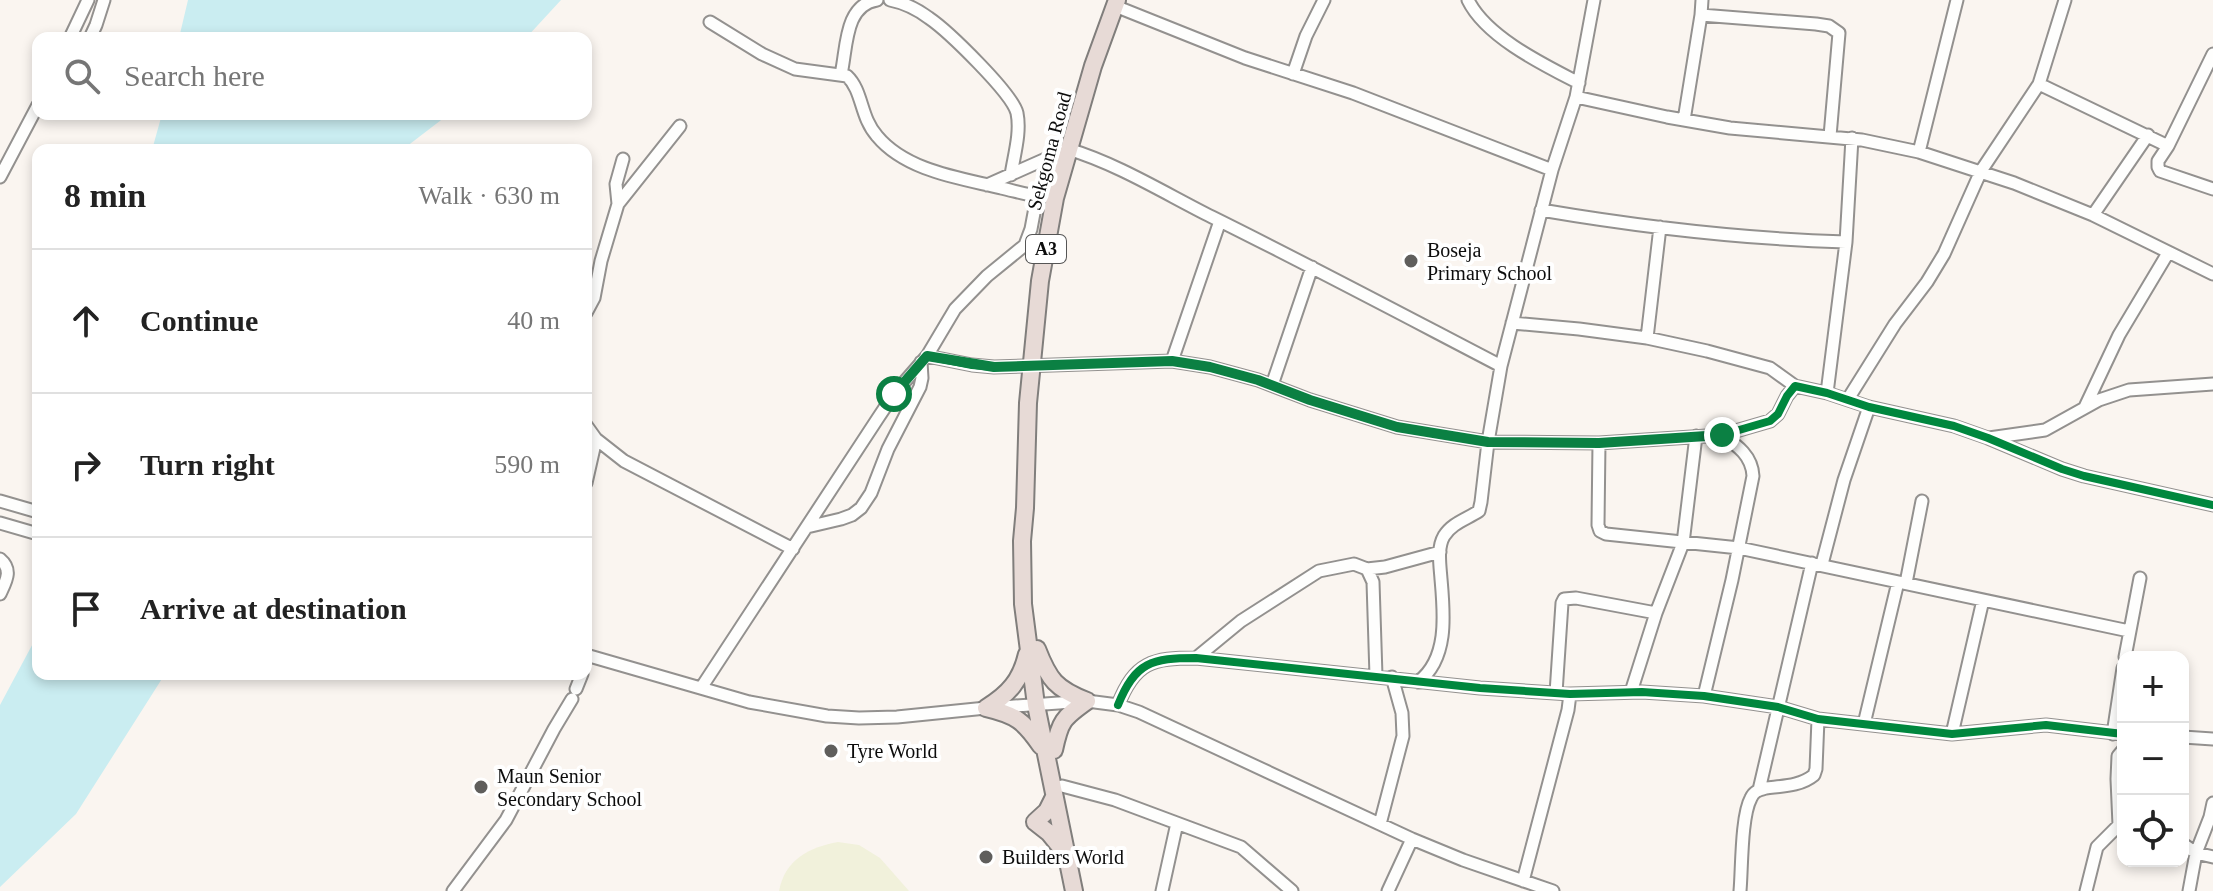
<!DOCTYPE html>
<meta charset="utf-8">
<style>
:root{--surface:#fff;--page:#f6f6f6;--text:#222;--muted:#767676;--line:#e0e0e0}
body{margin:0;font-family:Georgia,serif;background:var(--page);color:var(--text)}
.controls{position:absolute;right:24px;bottom:24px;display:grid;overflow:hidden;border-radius:16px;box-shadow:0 4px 12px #0003}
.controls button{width:72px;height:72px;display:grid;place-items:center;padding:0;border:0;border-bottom:2px solid var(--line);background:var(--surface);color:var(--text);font:40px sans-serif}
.stop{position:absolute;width:24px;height:24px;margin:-18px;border:6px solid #0b8043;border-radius:50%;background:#fff}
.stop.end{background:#0b8043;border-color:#fff;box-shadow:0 2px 8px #0008}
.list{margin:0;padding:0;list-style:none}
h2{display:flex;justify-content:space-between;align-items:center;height:104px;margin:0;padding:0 32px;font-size:34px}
h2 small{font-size:26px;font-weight:400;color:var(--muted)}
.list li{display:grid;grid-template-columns:52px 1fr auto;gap:24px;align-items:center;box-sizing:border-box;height:144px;padding:0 32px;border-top:2px solid var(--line)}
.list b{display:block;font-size:30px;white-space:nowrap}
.list em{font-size:26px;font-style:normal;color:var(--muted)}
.icon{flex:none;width:44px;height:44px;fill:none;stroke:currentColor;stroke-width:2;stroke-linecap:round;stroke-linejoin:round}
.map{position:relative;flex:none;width:2213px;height:891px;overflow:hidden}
.search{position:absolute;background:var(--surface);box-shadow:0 4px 12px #0003;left:32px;top:32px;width:560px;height:88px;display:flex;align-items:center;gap:20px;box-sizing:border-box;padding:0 28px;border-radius:16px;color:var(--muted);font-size:30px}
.panel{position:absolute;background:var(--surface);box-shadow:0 4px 12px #0003;left:32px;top:144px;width:560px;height:536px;border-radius:16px}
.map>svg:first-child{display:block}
.pitch{fill:#f1f1db}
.water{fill:#caedf1}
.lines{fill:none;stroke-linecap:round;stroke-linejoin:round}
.minor-casing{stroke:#93918f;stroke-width:15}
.highway-casing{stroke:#807e7c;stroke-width:20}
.minor{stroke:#fefefd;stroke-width:11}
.highway{stroke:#e7dad6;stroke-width:16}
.cycleway-casing{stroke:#fff;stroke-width:13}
.cycleway{stroke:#00873e;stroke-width:8}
.route{stroke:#0b8043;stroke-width:10}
.poi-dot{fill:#5f5e5c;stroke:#fff;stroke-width:3}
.labels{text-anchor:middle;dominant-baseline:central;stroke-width:8;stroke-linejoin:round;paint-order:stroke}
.shield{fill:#fff;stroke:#555;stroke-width:2}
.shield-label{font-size:18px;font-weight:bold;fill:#0c0c0c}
.street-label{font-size:20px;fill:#0c0c0c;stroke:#fff}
.poi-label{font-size:20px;fill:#0c0c0c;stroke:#fff;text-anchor:start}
</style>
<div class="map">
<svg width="2213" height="891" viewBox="0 0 2213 891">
<rect width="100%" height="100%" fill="#faf5f0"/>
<path class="pitch" d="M838 842 859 845 880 858 909 891H779C785 859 810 847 838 842Z"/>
<path class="water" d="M188 0H561L526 38H179Z
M162 114H449L402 150H152Z
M38 634V674H165L76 814 0 887V705Z"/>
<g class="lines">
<defs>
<path id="minor" d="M890 0C905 3 917 9 929 18 948 31 1012 93 1017 113 1021 133 1014 155 1011 175
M1468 0C1486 37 1544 65 1579 83
M1702 0 1701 15 1816 24 1829 26 1839 33 1830 136
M1115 6 1245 58 1353 93 1552 170
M710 22 762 54 795 69 847 76C863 91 860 117 877 136 906 171 960 178 1001 188 1015 191 1030 196 1044 197
M70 38 88 0
M90 38 96 25 104 0
M2213 54 2168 146 2158 161V167L2160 171 2213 189
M841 74C847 49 844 5 877 0
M1293 74 1306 36 1324 0
M2039 84 2168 146
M1576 97 1667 117 1730 128 1862 140 1919 152 2014 183 2093 215 2213 274
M1684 120 1701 15
M1919 152 1957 0
M0 177 38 105
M987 185 1068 149C1118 164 1166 194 1212 217 1309 265 1405 316 1501 366
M618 204 616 184 623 159
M1541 210C1641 227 1744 239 1846 242
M2093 215 2148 135
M586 313 594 298 601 261 618 204 680 126
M1512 323 1579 329 1647 338 1707 351 1770 368 1795 386
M1647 338 1660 227
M927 356 972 365 994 367 1172 361 1210 367 1258 380 1310 400 1397 427 1488 442 1599 443 1722 435 1770 421 1778 414 1787 396 1795 386 1827 393 1869 407 1954 426 1988 438 2062 469 2084 476 2213 505
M1172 361 1220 221
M1272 385 1312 267
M1827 393 1846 242 1852 138
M1848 399 1895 324 1927 282 1944 254 1981 171 2039 84 2065 0
M2085 407 2119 335 2168 253
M586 425 596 439 624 461 793 549
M1989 438 2045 430 2099 400 2129 390 2213 384
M1599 443 1598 525 1600 531 1606 534 1739 548 2129 631
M586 483 596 439
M0 501 38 512
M0 523 38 534
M807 527 841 519 852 515 861 508 871 493 888 449 920 387 922 378 921 362
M0 559C13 570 6 581 0 594
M1822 564 1844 480 1869 407
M1367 569 1385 567 1440 552
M1906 583 1922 501
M586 655 749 702 827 716 859 718 897 717 986 708 1087 701 1118 705 1139 712 1412 839 1463 860 1553 891
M2125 657 2140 578
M1196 658 1241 621 1319 571 1354 564 1367 569 1373 582 1376 676
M1418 682C1449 659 1444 613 1441 579 1440 565 1437 548 1444 536 1452 523 1467 519 1479 511L1481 502 1488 442 1501 366 1552 170 1576 97 1594 0
M701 688 878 418 894 394 927 356 955 309 987 276 1025 245 1031 229 1037 197
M576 689 582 674
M1631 692 1656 613 1683 543 1696 436
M1556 693 1562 603 1564 599 1576 598 1656 613
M1704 696 1732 580 1753 476C1752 456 1738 446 1722 435
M1118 705C1135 662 1152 658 1196 658L1480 688 1570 694 1642 692 1704 696 1778 707 1818 719 1952 734 2046 725 2123 734
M1864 724 1898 582
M1952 734 1983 600
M2113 734 2123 668
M2183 737 2213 739
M2123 750 2118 756 2117 779 2119 825 2123 829
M1062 786 1115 800 1241 847 1292 891
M1759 790 1812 563
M1380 824 1403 736 1402 713 1392 677
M2183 844 2196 853 2213 857
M1523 881 1568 710 1570 694
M453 891 506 820 554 729 572 699
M1162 891 1177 823
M1388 891 1412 839
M1740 891C1742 869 1741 816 1751 798 1754 791 1759 790 1766 788 1782 786 1801 786 1814 775L1816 769 1818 719
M2086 891 2097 847 2119 825
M2189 891 2196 853 2210 817 2213 803"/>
<path id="highway" d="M1037 649C1049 680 1056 689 1087 701
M986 708C1016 715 1024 721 1041 746
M986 708C1009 694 1021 680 1027 654
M1054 750C1060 721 1063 718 1087 701
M1054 797 1047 811 1035 822 1049 833 1062 849
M1074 891 1036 705 1023 604 1022 541 1025 508 1028 403 1040 281 1055 198 1093 66 1117 0"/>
</defs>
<use href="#minor" class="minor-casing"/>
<use href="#highway" class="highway-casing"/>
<use href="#minor" class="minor"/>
<use href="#highway" class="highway"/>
<defs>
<path id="cycleway" d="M927 356 972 365 994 367 1172 361 1210 367 1258 380 1310 400 1397 427 1488 442 1599 443 1722 435 1770 421 1778 414 1787 396 1795 386 1827 393 1869 407 1954 426 1988 438 2062 469 2084 476 2213 505
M1118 705C1135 662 1152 658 1196 658L1480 688 1570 694 1642 692 1704 696 1778 707 1818 719 1952 734 2046 725 2123 734"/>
</defs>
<use href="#cycleway" class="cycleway-casing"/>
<use href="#cycleway" class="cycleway"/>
</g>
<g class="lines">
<path class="route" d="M894 394 927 356 994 367 1172 361 1210 367 1258 380 1310 400 1397 427 1488 442 1599 443 1722 435"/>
</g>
<g class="poi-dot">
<circle cx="1411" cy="261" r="8"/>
<circle cx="831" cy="751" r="8"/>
<circle cx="481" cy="787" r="8"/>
<circle cx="986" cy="857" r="8"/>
</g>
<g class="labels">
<rect class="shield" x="1026" y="235" width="40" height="28" rx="6"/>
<g class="shield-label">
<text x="1046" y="249">A3</text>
</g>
<g class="street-label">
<text transform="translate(1049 151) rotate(-75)">Sekgoma Road</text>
</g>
<g class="poi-label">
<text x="1427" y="250">Boseja<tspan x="1427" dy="23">Primary School</tspan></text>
<text x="847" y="751">Tyre World</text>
<text x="497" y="776">Maun Senior<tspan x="497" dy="23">Secondary School</tspan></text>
<text x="1002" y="857">Builders World</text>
</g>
</g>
</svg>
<div class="controls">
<button>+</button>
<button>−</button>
<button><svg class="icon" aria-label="locate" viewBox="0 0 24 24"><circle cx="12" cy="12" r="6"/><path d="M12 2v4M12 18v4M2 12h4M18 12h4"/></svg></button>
</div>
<div class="stop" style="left:894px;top:394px"></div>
<div class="stop end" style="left:1722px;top:435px"></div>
<div class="search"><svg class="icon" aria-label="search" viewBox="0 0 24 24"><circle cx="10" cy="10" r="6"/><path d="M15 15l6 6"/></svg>Search here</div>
<section class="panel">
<h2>8 min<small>Walk · 630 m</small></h2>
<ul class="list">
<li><svg class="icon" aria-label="ahead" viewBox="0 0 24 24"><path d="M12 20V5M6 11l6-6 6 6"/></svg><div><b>Continue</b></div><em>40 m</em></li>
<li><svg class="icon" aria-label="right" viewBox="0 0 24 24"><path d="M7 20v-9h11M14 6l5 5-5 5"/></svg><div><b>Turn right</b></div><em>590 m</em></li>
<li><svg class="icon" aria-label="arrive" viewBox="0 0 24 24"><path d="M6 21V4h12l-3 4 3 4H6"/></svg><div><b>Arrive at destination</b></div></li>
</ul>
</section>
</div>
